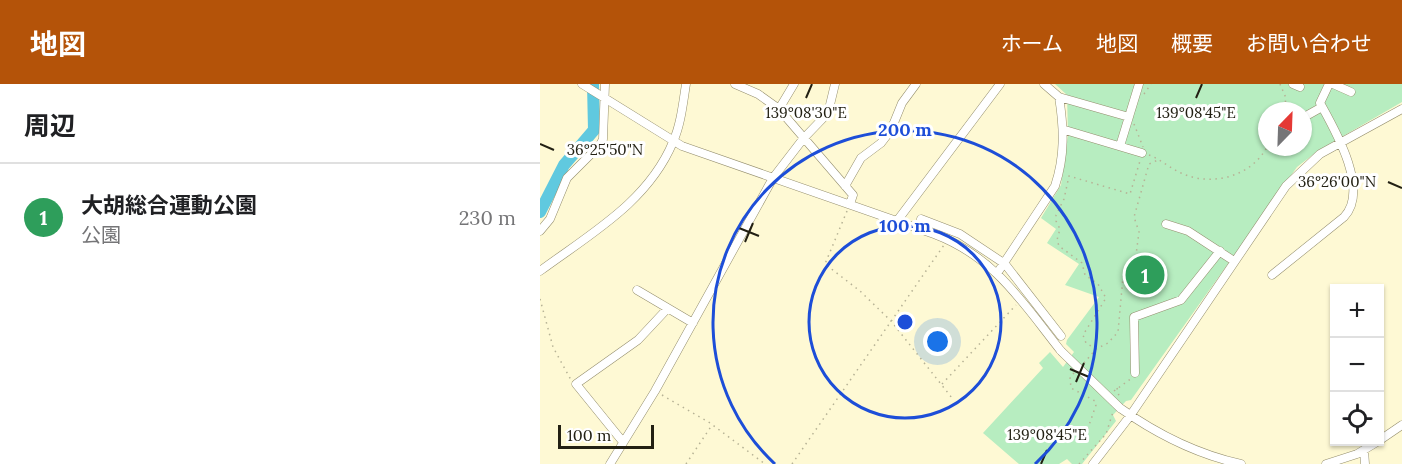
<!DOCTYPE html>
<html lang="ja">
<meta charset="utf-8">
<style>
:root{--surface:#fff;--page:#f6f6f6;--text:#202124;--muted:#757577;--line:#e0e0e0;--accent:#b45309}
body{margin:0;font-family:Lora,"Noto Sans JP",serif;background:var(--page);color:var(--text)}
.controls{position:absolute;right:18px;bottom:18px;display:grid;overflow:hidden;border-radius:0px;box-shadow:0 2px 4px #0004}
.controls button{width:54px;height:54px;display:grid;place-items:center;padding:0;border:0;border-bottom:2px solid var(--line);background:var(--surface);color:var(--text);font:30px sans-serif}
.compass{position:absolute;left:718px;top:18px;width:54px;height:54px;border-radius:50%;background:var(--surface);box-shadow:0 2px 4px #0004;rotate:23deg}
.scale{position:absolute;left:18px;bottom:15px;width:96px;box-sizing:border-box;padding-left:6px;border:3px solid #222013;border-top:0;font-size:16px;line-height:21px;white-space:nowrap;color:#222013;-webkit-text-stroke:4px #fff;paint-order:stroke}
.you{position:absolute;left:398px;top:258px;width:21px;height:21px;margin:-15px;border:4px solid #fff;border-radius:50%;background:#1a73e8;box-shadow:0 0 0 9px #1a73e833}
.badge{display:grid;place-items:center;width:39px;height:39px;border-radius:50%;background:var(--accent);color:#fff;font-size:20px;font-weight:700}
.pin{position:absolute;translate:-50% -50%;border:3px solid #fff;box-shadow:0 2px 6px #0006}
.list{margin:0;padding:0;list-style:none}
h2{display:flex;justify-content:space-between;align-items:center;height:78px;margin:0;padding:0 24px;font-size:26px}
h2 small{font-size:20px;font-weight:400;color:var(--muted)}
.list li{display:grid;grid-template-columns:39px 1fr auto;gap:18px;align-items:center;box-sizing:border-box;height:108px;padding:0 24px;border-top:2px solid var(--line)}
.list b{display:block;font-size:22px;white-space:nowrap}
.list p{margin:0;font-size:20px;white-space:nowrap;color:var(--muted)}
.list em{font-size:20px;font-style:normal;color:var(--muted)}
.icon{flex:none;width:33px;height:33px;fill:none;stroke:currentColor;stroke-width:2;stroke-linecap:round;stroke-linejoin:round}
.map{position:relative;flex:none;width:862px;height:380px;overflow:hidden}
header{display:flex;align-items:center;gap:36px;box-sizing:border-box;height:84px;padding:0 30px;background:var(--accent);color:#fff}
header strong{font-size:28px}
nav{display:flex;gap:33px;margin-inline-start:auto;font-size:21px}
main{display:flex}
aside{flex:1;background:var(--surface)}
.map>svg:first-child{display:block}
.green{fill:#b7edc0;fill-rule:evenodd}
.lines{fill:none;stroke-linecap:round;stroke-linejoin:round}
.river{stroke:#60c9df;stroke-width:12}
.minor-casing{stroke:#948e6d;stroke-width:9}
.path{stroke:#b6b295;stroke-width:1.5;stroke-dasharray:1.5 4.5;stroke-linecap:butt}
.minor{stroke:#fff;stroke-width:8}
.minor-bridge-casing{stroke:#948e6d;stroke-width:9;stroke-linecap:butt}
.minor-bridge{stroke:#fff;stroke-width:8}
.ticks{fill:none;stroke:#222013;stroke-width:2}
.ring{fill:none;stroke:#1d4ed8;stroke-width:3}
.ticks-label{font-size:15px;text-anchor:middle;fill:#222013;stroke:#fff;stroke-width:6;stroke-linejoin:round;paint-order:stroke}
.centre{fill:#1d4ed8;stroke:#fff;stroke-width:3}
.ring-label{font-size:18px;text-anchor:middle;font-weight:bold;fill:#1d4ed8;stroke:#fff;stroke-width:6;stroke-linejoin:round;paint-order:stroke}
</style>
<header>
<strong>地図</strong>
<nav><a>ホーム</a><a>地図</a><a>概要</a><a>お問い合わせ</a></nav>
</header>
<main>
<aside>
<h2>周辺<small></small></h2>
<ul class="list">
<li><span class="badge" style="background:#2e9e5b">1</span><div><b>大胡総合運動公園</b><p>公園</p></div><em>230 m</em></li>
</ul>
</aside>
<div class="map">
<svg width="862" height="380" viewBox="0 0 862 380">
<rect width="100%" height="100%" fill="#fef9d4"/>
<path class="green" d="M515 0H862V18L779 66 757 83 591 316 586 317 573 331 576 337 542 380H532L527 375 519 380H479L443 349 503 284 499 279 510 268 523 283 534 268 526 260 527 256 559 213 525 201 539 180 507 159 516 145 501 134 521 101 528 51 527 11ZM727 27H763V63H727Z"/>
<g class="lines">
<path class="river" d="M0 128 24 81 54 46 53 0"/>
<defs>
<path id="minor" d="M42 0 142 62 394 150C455 173 482 218 521 267
M195 0 218 10 239 25 313 111 310 120
M504 0 519 13 589 33
M753 0 760 3
M793 0 811 8
M239 25 254 0
M766 32 782 23
M525 46 602 69
M580 62 599 0
M305 102 321 74 341 59 351 46 362 19 376 0
M381 135 420 150 465 180 521 252
M357 137 460 0
M626 140 648 147 694 177
M0 147 10 135 27 94 60 61 63 55 65 0
M0 187C50 150 108 118 133 58 141 40 143 19 146 0
M458 188 515 102C525 72 524 44 519 13
M732 191 804 133C830 106 795 46 780 19L789 0
M97 206 153 239
M595 289 594 233 641 216 680 167
M580 324C618 351 656 370 701 380
M840 356 862 341
M83 358 36 300 98 256 127 225
M824 366 825 380
M70 380 115 307 233 94 263 55 288 29 295 0
M553 380 590 332 746 102 780 70 862 25
M786 380 817 370 837 358"/>
</defs>
<use href="#minor" class="minor-casing"/>
<path class="path" d="M740 0 746 14 744 27
M604 10 611 0
M594 40 603 63
M609 71C620 75 630 84 641 89 671 103 711 93 727 63
M307 127 285 180 320 207 351 237 412 314
M0 215 13 263 31 296
M556 265 546 259 543 251 566 214 558 200 545 191 542 179 519 162 517 156 520 145 516 137V131L524 115 529 92 590 110 600 77
M544 279 556 265 568 259 578 248 583 193 596 171 599 148 594 133 609 80 618 76
M534 289 530 293 531 304 555 317 556 321 546 350 543 352
M402 300 476 221
M577 304 579 312
M574 307 592 294
M122 311 170 339 225 380
M146 380 172 341
M252 380 404 161
M539 380 566 350 573 328"/>
<use href="#minor" class="minor"/>
<defs>
<path id="minor-bridge" d="M521 267 580 324"/>
</defs>
<use href="#minor-bridge" class="minor-bridge-casing"/>
<use href="#minor-bridge" class="minor-bridge"/>
</g>
<path class="ticks" d="M266 14 272 0M656 14 662 0M0 60 14 66M848 98 862 104M199 144 219 152M205 158 213 139M530 285 549 293M536 298 544 279M501 380 507 366"/>
<g class="ring">
<circle cx="365" cy="238" r="96"/>
<path d="M235 380A192 192 0 1 1 495 380"/>
</g>
<g class="ticks-label">
<text x="266" y="34">139°08'30"E</text>
<text x="656" y="34">139°08'45"E</text>
<text x="65" y="71">36°25'50"N</text>
<text x="797" y="103">36°26'00"N</text>
<text x="507" y="356">139°08'45"E</text>
</g>
<circle cx="365" cy="238" r="9" class="centre"/>
<g class="ring-label">
<text x="365" y="52">200 m</text>
<text x="365" y="148">100 m</text>
</g>
</svg>
<div class="controls">
<button>+</button>
<button>−</button>
<button><svg class="icon" aria-label="locate" viewBox="0 0 24 24"><circle cx="12" cy="12" r="6"/><path d="M12 2v4M12 18v4M2 12h4M18 12h4"/></svg></button>
</div>
<svg class="compass" viewBox="-18 -18 36 36"><path d="M0-13l5 13h-10z" fill="#e53935"/><path d="M0 13l5-13h-10z" fill="#757577"/></svg>
<div class="scale">100 m</div>
<div class="you"></div>
<div class="pin badge" style="left:605px;top:191px;background:#2e9e5b">1</div>
</div>
</main>
